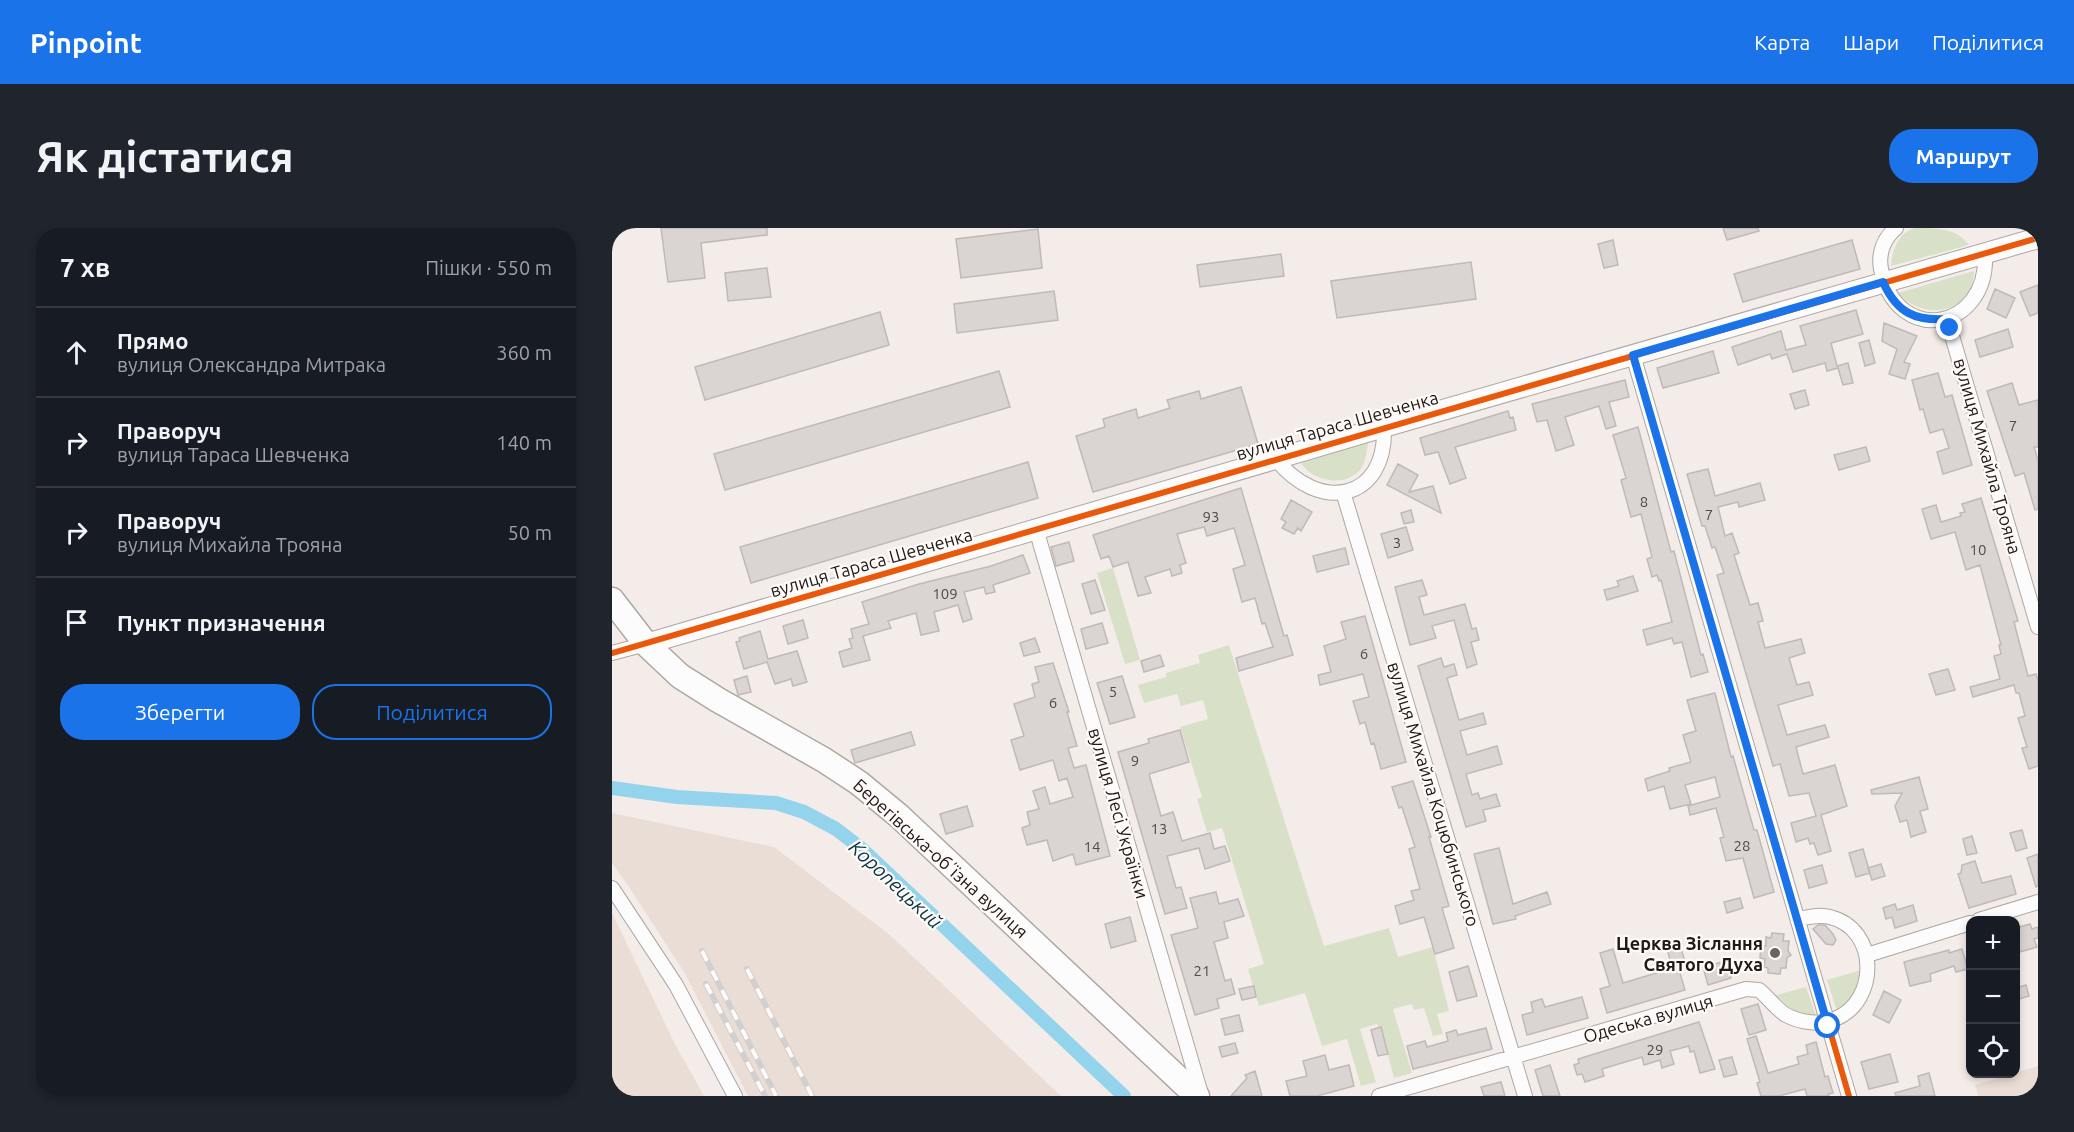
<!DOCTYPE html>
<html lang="uk">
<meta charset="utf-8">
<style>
:root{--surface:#171b24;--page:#20242c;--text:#f1f3f6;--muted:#9ea1a6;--line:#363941;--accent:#1a73e8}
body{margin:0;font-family:Ubuntu,sans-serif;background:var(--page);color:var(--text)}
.controls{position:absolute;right:18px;bottom:18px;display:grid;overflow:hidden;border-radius:12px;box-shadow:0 3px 9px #0003}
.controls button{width:54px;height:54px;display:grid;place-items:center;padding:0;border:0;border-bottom:2px solid var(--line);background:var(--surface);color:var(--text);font:30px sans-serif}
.stop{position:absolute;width:18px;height:18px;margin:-14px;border:4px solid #1a73e8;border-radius:50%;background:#fff}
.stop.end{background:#1a73e8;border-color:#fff;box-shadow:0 2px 6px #0008}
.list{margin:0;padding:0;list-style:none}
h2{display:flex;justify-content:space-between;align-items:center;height:78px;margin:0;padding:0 24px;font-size:26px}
h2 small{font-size:20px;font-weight:400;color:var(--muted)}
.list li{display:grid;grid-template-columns:39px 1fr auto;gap:18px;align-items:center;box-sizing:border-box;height:90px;padding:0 24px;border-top:2px solid var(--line)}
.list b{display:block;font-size:22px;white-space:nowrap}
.list p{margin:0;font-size:20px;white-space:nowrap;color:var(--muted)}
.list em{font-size:20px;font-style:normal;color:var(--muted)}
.actions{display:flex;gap:12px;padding:18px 24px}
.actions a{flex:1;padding:14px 0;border:2px solid var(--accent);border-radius:24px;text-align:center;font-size:21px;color:var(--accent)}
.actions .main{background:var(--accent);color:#fff}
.icon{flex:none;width:33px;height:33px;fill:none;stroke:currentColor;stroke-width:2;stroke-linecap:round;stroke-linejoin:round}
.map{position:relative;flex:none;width:1426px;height:868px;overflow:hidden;border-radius:24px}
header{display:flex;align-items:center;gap:36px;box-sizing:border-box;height:84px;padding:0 30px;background:var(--accent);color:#fff}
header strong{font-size:28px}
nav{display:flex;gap:33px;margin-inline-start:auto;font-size:21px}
.intro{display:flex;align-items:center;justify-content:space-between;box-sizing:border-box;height:144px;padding:0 36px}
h1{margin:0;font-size:42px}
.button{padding:15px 27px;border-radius:24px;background:var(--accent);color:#fff;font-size:21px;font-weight:700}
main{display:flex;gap:36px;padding:0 36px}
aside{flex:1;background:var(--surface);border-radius:24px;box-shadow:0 3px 9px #0003}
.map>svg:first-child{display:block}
.built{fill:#eaddd6}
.green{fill:#d8e1c7}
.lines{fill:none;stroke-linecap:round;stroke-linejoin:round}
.canal{stroke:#93d4ec;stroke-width:14}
.building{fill:#dad4d2;stroke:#bfb9b7;stroke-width:1.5}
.street-casing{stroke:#aca7a4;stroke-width:16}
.secondary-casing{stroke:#aca7a4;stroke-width:22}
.highway-casing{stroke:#aca7a4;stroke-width:27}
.street{stroke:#fdfcfc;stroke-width:14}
.secondary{stroke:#fdfcfc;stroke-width:20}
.highway{stroke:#fdfcfc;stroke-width:24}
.rail-casing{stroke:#d1cfcf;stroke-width:6}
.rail{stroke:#fffaf7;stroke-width:4;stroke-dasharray:11;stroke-linecap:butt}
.cycleway-casing{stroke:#fffaf7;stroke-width:10}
.cycleway{stroke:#e8590c;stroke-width:6}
.route{stroke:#1a73e8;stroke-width:8}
.poi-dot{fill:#696461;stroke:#fffaf7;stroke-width:2}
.labels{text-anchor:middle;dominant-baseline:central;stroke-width:4.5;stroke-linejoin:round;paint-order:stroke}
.number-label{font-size:15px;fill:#4f4a48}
.street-label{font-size:18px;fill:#1e1a18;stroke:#fffaf7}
.poi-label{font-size:18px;font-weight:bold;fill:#1e1a18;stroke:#fffaf7;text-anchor:end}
.water-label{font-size:20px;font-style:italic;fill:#073544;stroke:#fffaf7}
</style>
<header>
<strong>Pinpoint</strong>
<nav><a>Карта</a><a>Шари</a><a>Поділитися</a></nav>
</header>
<div class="intro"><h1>Як дістатися</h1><a class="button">Маршрут</a></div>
<main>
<aside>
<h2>7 хв<small>Пішки · 550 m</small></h2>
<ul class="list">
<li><svg class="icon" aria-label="ahead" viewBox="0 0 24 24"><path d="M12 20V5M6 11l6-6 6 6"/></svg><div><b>Прямо</b><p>вулиця Олександра Митрака</p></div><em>360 m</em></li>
<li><svg class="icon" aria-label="right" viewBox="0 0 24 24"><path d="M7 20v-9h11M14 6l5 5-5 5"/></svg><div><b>Праворуч</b><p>вулиця Тараса Шевченка</p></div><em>140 m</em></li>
<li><svg class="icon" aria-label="right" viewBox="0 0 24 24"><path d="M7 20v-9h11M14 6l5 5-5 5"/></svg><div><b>Праворуч</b><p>вулиця Михайла Трояна</p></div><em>50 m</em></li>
<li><svg class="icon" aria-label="arrive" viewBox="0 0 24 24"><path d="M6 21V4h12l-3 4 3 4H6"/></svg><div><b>Пункт призначення</b></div></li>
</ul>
<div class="actions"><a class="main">Зберегти</a><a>Поділитися</a></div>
</aside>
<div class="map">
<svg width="1426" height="868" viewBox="0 0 1426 868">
<rect width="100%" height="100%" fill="#f4ece9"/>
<path class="built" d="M0 585 162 619 278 707 449 868H136L72 744 17 659 0 635Z
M0 685 63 816 92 868H0Z
M1426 838V868H1366L1363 857Z"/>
<path class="green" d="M1303 0C1326 0 1344 0 1357 17L1279 38C1280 22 1286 5 1303 0Z
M1362 43C1361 86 1312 94 1286 65Z
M756 214C755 223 754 234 748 242 732 260 700 253 689 235Z
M501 340 528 432 513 436 485 345Z
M617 417 712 718 777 700 786 729 821 719 837 783 825 786 831 806 821 808 812 780 802 782 800 776 781 781 800 845 782 850 769 799 767 800 765 796 748 801 764 854 749 858 735 811 710 818 693 765 647 778 636 741 652 736 610 600 595 604 585 571 590 569 568 499 596 491 591 472 569 478 565 466 532 475 526 457 554 449V445L588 435 586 427Z
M1249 742C1247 760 1240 772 1225 783L1215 752Z
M1194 759 1204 788C1186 787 1176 780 1164 767Z"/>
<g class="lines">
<path class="canal" d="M0 560 65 569 164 575 192 584 224 601 250 621 512 868"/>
</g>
<path class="building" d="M49 0H155V7L89 15 93 50 56 54Z
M1111 0H1146L1147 3 1115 12Z
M426 1 430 40 349 50 344 11Z
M1001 12 1006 37 992 40 986 16Z
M1240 12 1248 41 1131 74 1122 46Z
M669 26 672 48 588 59 585 37Z
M859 34 864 71 725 90 719 53Z
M155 40 159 69 116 73 113 45Z
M1426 57V85L1418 88 1408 64Z
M1383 61 1403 70 1394 90 1375 81Z
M442 63 446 92 345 105 342 76Z
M1244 82 1251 106 1219 115 1225 138 1236 135 1241 155 1231 157 1226 140 1215 143 1213 135 1181 144 1175 126 1160 131 1158 126 1126 137 1120 119 1169 103 1174 122 1194 117 1188 98Z
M268 84 277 117 93 172 83 139Z
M1272 95 1305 108 1292 134 1298 136 1293 151 1277 146 1285 121 1270 113Z
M1396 101 1401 119 1368 129 1363 112Z
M1257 112 1263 135 1253 138 1247 115Z
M1101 123 1107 145 1051 160 1045 140Z
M387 143 398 179 113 262 102 226Z
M1326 145 1333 169 1340 167 1360 237 1331 246 1325 224 1337 220 1331 201 1318 205 1311 181 1308 182 1300 152Z
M1013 152 1017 169 997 174 1004 198 994 201 987 178 953 189 962 217 944 223 935 192 925 194 920 176Z
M1400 155 1407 177 1426 172V219H1422L1426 232V281L1423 282 1412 245 1403 248 1375 163Z
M629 159 646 216 481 264 464 208 493 199 491 191 524 181 526 190 558 180 555 172 587 163 589 171Z
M1193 162 1197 177 1183 181 1178 166Z
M896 183 898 190 901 189 904 202 843 219 854 250 838 256 826 224 813 227 808 210Z
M1026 199 1059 324 1062 323 1089 427 1091 426 1096 444 1079 449 1070 414 1062 416 1060 410 1035 417 1031 402 1060 394 1049 352 1047 353 1045 347 1040 349 1035 331 1040 329 1029 286 1019 289 1009 252 1014 250 1001 207Z
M1254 219 1258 233 1227 242 1222 227Z
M416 234 426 270 139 355 128 319Z
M786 236 806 247 797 264 821 258 829 285 775 257Z
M1096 241 1103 268 1148 255 1153 272 1127 279 1126 274 1106 279 1113 308 1120 305 1127 325 1122 327 1138 377 1146 375 1151 393 1146 394 1153 420 1189 411 1193 425 1177 430 1185 457 1197 454 1201 467 1166 477 1175 507 1213 497 1217 509 1184 519 1191 546 1223 537 1235 578 1209 587 1219 623 1206 627 1202 615 1198 616 1196 610 1184 614 1179 595 1204 588 1197 565 1177 568 1168 536 1161 538 1105 347 1112 345 1103 319 1100 320 1093 298H1090L1075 246Z
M629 260 672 408 675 407 681 427 627 443 624 430 661 419 653 395 650 396 643 370 630 374 621 341 633 337 622 300 595 308 592 299 565 306 574 335 568 337 570 345 560 348 558 341 533 349 539 365 526 368 516 334 501 339 497 328 489 331 481 307Z
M1369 270 1406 393 1402 394 1416 448 1424 446 1426 452V538L1417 541 1410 520 1415 519 1406 490 1413 488 1407 465H1404L1402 457 1361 469 1358 459 1388 451 1382 428 1389 426 1387 417H1389L1368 337 1354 342 1343 304 1319 311 1310 281 1324 277 1329 294 1349 288 1348 285 1353 284 1350 276Z
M679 272 700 284 689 303 686 300 682 306 670 300 674 294 669 291Z
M799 282 802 294 792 296 789 285Z
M794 299 801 322 776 330 769 306Z
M457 314 462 333 444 338 439 319Z
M733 320 737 336 705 344 701 328Z
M411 327 418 345 381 357 383 364 374 366 372 359 352 364 360 391 351 394 346 377 322 384 327 403 309 407 304 385 276 393 279 400 251 408 258 432 231 439 227 424 240 420 237 411 241 410 239 401 257 396 250 374 307 356 379 338Z
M1021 348 1026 363 995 372 992 362 1007 358 1005 353Z
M483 352 493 382 479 386 470 356Z
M810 352 815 367 807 369 812 387 853 376 860 401 864 400 867 412 859 414 865 436 855 440 842 392 820 398 824 410 798 417 783 359Z
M753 388 794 534 769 541 762 515 759 516 753 494 748 496 741 473 757 469 751 446 708 457 706 447 719 444 712 418 734 411 729 394Z
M191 392 196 410 176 416 171 398Z
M490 395 496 415 474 421 469 401Z
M148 403 156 431 185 423 195 454 181 458 179 451 163 456 155 434 132 441 124 414 128 413 127 410Z
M423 410 428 424 412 428 408 415Z
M548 427 552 438 532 444 529 433Z
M829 430 832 439 842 436 845 447 835 450 847 492 871 485 874 496 848 503 855 527 885 518 890 536 854 546 860 567 866 565 868 571 884 566 888 578 871 582 874 593 854 599 806 438Z
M441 435 457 484H455L465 518 456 520 462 540 474 537 498 628 464 637 461 626 441 633 435 612 415 617 410 600 418 597 415 584 427 581 421 563 433 559 438 576 461 569 455 550 447 553 441 532 408 542 399 512 412 508 402 476 423 469 420 456 427 454 423 439Z
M1336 441 1343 462 1324 467 1317 446Z
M135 448 139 464 126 467 122 452Z
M510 448 523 489 498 496 485 455Z
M1103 465 1119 529 1121 528 1142 602H1145L1162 664 1142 670 1131 630 1114 633 1108 610 1112 609 1104 580 1078 587 1076 578 1108 569 1103 549 1073 557 1079 576 1058 581 1052 558 1036 563 1033 551 1058 543 1057 540 1079 534 1071 507 1084 503 1075 472Z
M568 502 577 534 537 546 549 588 561 584 570 613 598 605 602 621 613 618 618 633 593 641 587 620 555 628 564 660 569 659 575 680 553 686 506 524 537 515 536 511Z
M299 504 303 517 243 535 239 522Z
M1307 549 1316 581 1308 583 1314 604 1299 609 1295 592 1288 594 1283 578 1290 565 1260 566 1259 562Z
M801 553 819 609H817L837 678 830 680 842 720 823 726 812 689 788 696 783 678 802 672 799 663 808 661 797 621 803 619 790 579 787 580 780 559Z
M355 578 361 598 334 606 328 586Z
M1410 602 1415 620 1404 623 1398 605Z
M1360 608 1365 625 1355 627 1351 611Z
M887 620 901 676 935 664 939 676 903 688 904 691 881 696 862 626Z
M1251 621 1258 645 1244 649 1237 625Z
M1426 626V658L1424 659 1415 630Z
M1363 633 1370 655 1399 648 1404 666 1357 680 1346 646 1349 645 1350 637Z
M1269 636 1273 648 1260 652 1256 640Z
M1210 637 1215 655 1197 660 1192 642Z
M604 664 607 676 626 671 632 688 612 694 616 710 602 714 613 753 619 751 623 766 605 771 607 780 583 787 559 707 586 700 578 670Z
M1128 670 1131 680 1115 685 1112 674Z
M1283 676 1285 682 1301 677 1305 693 1283 700 1280 689 1274 691 1271 680Z
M518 689 524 713 499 720 493 696Z
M1418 696 1420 701 1426 699V710L1422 711 1425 719 1404 725V700Z
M1206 697H1213L1221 706 1224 712 1221 717 1214 716 1201 701Z
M1160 705 1172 706 1171 713H1177L1176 723 1179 727 1175 730 1174 740H1169L1168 746 1156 745V740L1152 739 1153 731 1148 730 1149 718H1154V709L1159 710Z
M1066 712 1075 739 1067 742 1073 762 995 785 988 761 998 758 988 725 1001 721 1011 755 1061 740 1053 716Z
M1350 721 1356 741 1344 744 1342 738 1318 746 1319 753 1298 758 1292 734 1337 722V725Z
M1114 733 1119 750 1096 757 1091 739Z
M856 738 865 768 845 773 837 744Z
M1414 757 1417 768 1404 772V760Z
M642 758 644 769 630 772 627 761Z
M1272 763 1289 772 1277 795 1261 787Z
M970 769 976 790 915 807 910 787 921 784 919 774 930 771 933 779Z
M1146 776 1154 802 1137 807 1129 781Z
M627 787 631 803 613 807 609 791Z
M1087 794 1103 841 1088 845 1082 823 1078 824 1077 818 1058 823 1062 836 1050 840 1048 832 1032 837 1030 829 990 841 992 848 973 854 970 846 965 847 962 837 967 835 966 831Z
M769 799 776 826 766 828 759 802Z
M874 800 880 821 801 841 795 818 813 813 815 819 836 813 834 805 844 802 846 807Z
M1144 808 1156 845 1187 836 1185 829 1196 826 1194 817 1204 814 1213 849 1216 848 1221 865 1216 866 1217 868H1195L1193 861 1167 868H1149L1145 855 1148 854 1135 811Z
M623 815 626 825 610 829 607 819Z
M1278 826 1286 854 1257 861 1249 834Z
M713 827 717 842 737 837 742 858 705 868H678L674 853 695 848 691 833Z
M1120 829 1125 846 1112 849 1107 832Z
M938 837 948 868H931L923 842Z
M643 843 650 868H619L635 850 633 847Z
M1317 845 1323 868H1284L1283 865 1308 858 1306 848Z
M889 854 893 868H872L869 859Z"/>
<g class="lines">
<defs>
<path id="street" d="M1284 0C1272 10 1266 25 1269 41 1284 119 1377 103 1373 26
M1335 91 1426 399
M1021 127 1237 868
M664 231C706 285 775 274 772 199
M731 264 913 868
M424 301 589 866
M0 425 34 416
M0 660 64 757 123 868
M1367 692 1426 674
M1255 727 1358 695
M767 868 1134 761 1147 762C1157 770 1163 780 1174 787 1189 795 1208 797 1223 791 1267 773 1267 701 1218 689 1207 686 1197 689 1186 691"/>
<path id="secondary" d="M34 416 772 199 1426 10"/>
<path id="highway" d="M0 372 34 416 68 448 106 472 212 532 247 555 287 588 585 868"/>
</defs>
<use href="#street" class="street-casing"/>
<use href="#secondary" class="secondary-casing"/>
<use href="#highway" class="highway-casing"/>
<use href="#street" class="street"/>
<use href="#secondary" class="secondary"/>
<use href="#highway" class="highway"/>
<defs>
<path id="rail" d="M90 723 164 868
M135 741 200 868
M94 756 153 868"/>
</defs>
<use href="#rail" class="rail-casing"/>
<use href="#rail" class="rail"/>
<defs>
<path id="cycleway" d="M1021 127 1237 868
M0 425 1426 10"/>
</defs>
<use href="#cycleway" class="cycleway-casing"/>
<use href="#cycleway" class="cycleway"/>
</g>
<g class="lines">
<path class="route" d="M1216 798 1021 127 1271 54C1285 85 1303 93 1335 91L1338 100"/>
</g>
<circle class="poi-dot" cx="1163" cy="725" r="6"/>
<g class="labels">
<g class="number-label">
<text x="1401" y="197">7</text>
<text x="1032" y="273">8</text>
<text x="1097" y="286">7</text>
<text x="599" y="288">93</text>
<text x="785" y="314">3</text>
<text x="1366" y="321">10</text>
<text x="333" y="365">109</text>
<text x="752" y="425">6</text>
<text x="501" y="463">5</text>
<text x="441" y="474">6</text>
<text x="523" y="532">9</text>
<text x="547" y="600">13</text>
<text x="1130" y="617">28</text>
<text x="480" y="618">14</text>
<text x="590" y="742">21</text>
<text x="1043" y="821">29</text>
</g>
<g class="street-label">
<text transform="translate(725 197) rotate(-16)">вулиця Тараса Шевченка</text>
<text transform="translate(1376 228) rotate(74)">вулиця Михайла Трояна</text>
<text transform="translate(259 334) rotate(-16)">вулиця Тараса Шевченка</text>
<text transform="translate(822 566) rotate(73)">вулиця Михайла Коцюбинського</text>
<text transform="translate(507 585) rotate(74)">вулиця Лесі Українки</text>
<text transform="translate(329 630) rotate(42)">Берегівська-обʼїзна вулиця</text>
<text transform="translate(1036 790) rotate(-16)">Одеська вулиця</text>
</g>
<g class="poi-label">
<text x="1151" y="715">Церква Зіслання<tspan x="1151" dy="21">Святого Духа</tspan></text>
</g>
<g class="water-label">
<text transform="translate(284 656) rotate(43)">Коропецький</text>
</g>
</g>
</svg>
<div class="controls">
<button>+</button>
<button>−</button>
<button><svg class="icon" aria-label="locate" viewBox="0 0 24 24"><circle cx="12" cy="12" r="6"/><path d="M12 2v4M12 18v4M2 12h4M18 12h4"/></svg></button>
</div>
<div class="stop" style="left:1216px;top:798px"></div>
<div class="stop end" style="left:1338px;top:100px"></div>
</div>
</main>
